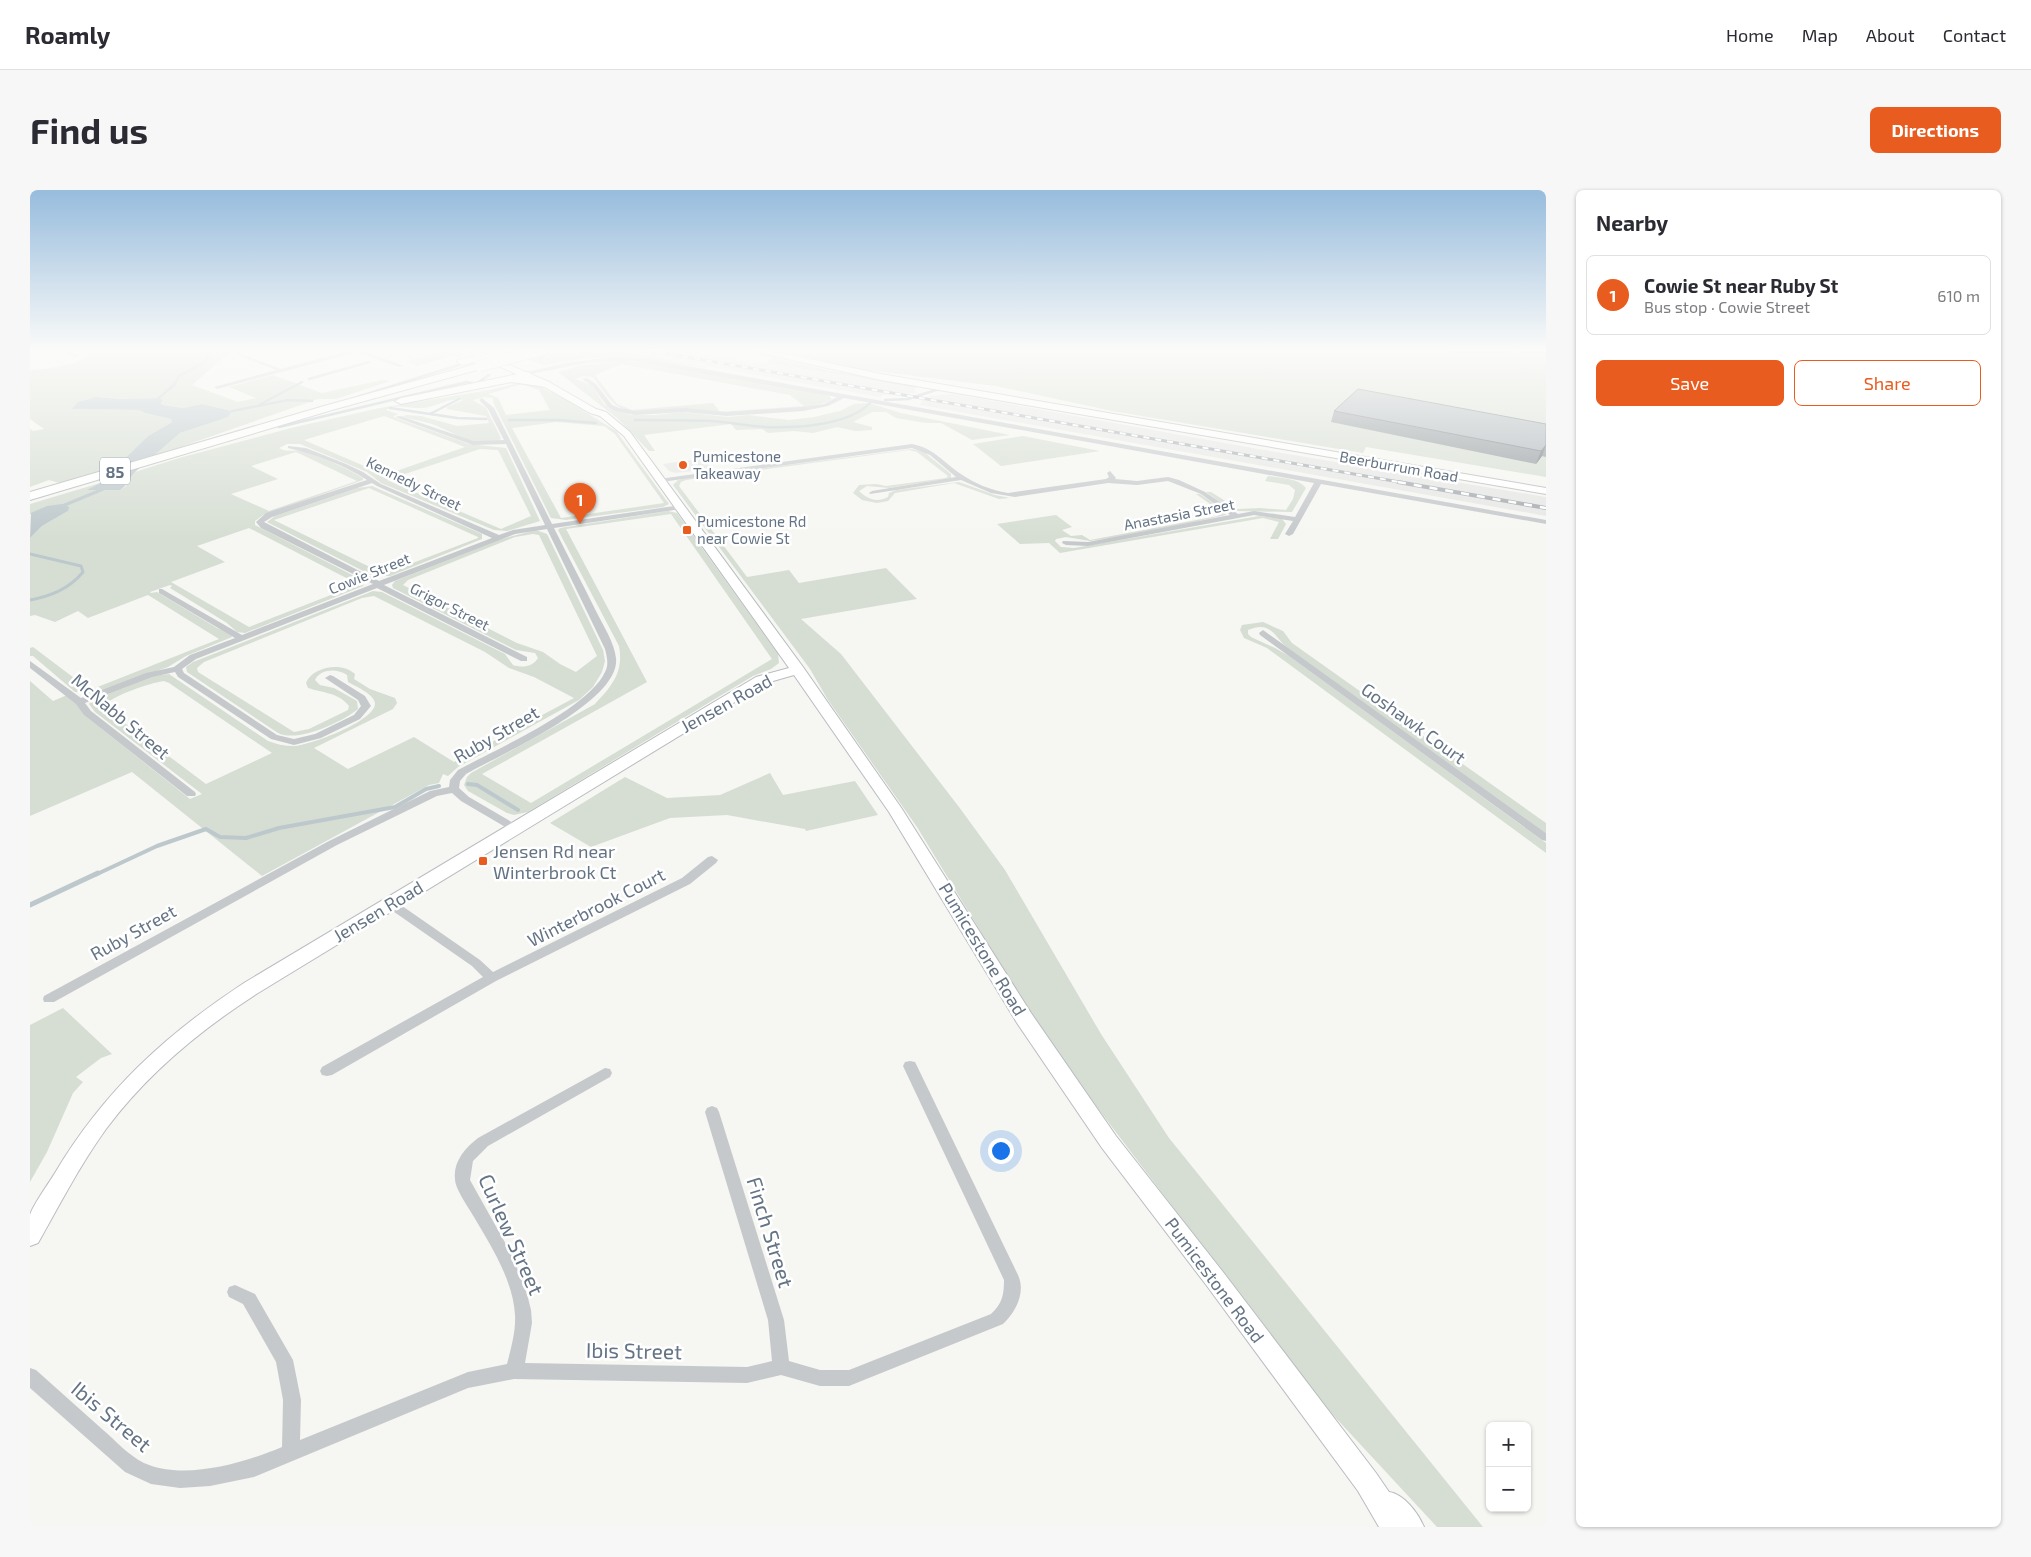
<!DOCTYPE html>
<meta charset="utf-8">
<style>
:root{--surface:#fff;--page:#f7f7f7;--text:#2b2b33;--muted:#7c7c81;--line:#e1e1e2;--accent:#e95c1f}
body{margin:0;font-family:"Exo 2",sans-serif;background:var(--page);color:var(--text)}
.controls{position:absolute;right:15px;bottom:15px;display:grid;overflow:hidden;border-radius:8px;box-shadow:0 1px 4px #0004}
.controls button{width:45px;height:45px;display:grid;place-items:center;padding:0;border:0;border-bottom:1px solid var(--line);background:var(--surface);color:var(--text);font:25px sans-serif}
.you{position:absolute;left:970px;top:960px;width:18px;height:18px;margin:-12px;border:4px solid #fff;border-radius:50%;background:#1a73e8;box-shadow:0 0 0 8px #1a73e833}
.badge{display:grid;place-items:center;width:32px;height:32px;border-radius:50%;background:var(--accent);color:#fff;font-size:16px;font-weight:700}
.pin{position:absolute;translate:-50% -41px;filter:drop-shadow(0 1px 2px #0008)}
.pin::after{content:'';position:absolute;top:26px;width:18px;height:15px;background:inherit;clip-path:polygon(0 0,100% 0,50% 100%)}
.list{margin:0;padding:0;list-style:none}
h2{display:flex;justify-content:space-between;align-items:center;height:65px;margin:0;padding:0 20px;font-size:21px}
h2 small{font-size:16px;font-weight:400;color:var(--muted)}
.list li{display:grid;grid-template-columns:32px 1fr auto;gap:15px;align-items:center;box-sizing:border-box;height:80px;margin:0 10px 10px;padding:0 10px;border:1px solid var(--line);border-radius:8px}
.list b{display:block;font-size:19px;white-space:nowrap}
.list p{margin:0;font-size:16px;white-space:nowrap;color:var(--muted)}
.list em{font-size:16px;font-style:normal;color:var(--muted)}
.actions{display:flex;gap:10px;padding:15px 20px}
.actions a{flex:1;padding:11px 0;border:1px solid var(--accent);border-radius:8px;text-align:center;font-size:18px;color:var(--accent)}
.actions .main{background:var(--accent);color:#fff}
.map{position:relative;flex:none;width:1516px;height:1337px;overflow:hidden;border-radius:8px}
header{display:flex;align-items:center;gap:30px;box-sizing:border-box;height:70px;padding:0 25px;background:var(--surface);border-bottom:1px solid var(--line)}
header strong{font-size:24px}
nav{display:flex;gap:28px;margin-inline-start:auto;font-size:18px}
.intro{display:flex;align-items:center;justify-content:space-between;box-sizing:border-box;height:120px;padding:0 30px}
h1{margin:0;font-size:35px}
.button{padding:12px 22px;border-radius:8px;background:var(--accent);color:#fff;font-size:18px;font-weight:700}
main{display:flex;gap:30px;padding:0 30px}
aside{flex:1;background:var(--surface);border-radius:8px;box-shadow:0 1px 4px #0004}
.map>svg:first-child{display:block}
.built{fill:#e7e8e6}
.green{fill:#d6ded3;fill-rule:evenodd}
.water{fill:#bdc8cc}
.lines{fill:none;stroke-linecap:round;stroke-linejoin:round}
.stream-far3{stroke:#bdc8cc;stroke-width:2.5}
.stream-far2{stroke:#bdc8cc;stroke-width:3}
.stream-far1{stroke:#bdc8cc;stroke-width:4}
.stream{stroke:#bdc8cc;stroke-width:5}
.secondary-casing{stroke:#b8bcc1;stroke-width:2}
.primary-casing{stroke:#b8bcc0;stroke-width:2}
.highway-casing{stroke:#b8bbbe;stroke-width:2}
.street{fill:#c6c9cc;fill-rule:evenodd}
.secondary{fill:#fff;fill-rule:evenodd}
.primary{fill:#fff;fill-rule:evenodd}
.highway{fill:#fff;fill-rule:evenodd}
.rail-far1-casing{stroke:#a5abb1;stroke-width:3}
.rail-casing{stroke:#a5abb1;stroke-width:4}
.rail-far1{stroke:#fff;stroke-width:2;stroke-dasharray:6;stroke-linecap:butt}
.rail{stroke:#fff;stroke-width:2.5;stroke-dasharray:8;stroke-linecap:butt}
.highway-bridge-casing{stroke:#b8bbbe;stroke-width:12;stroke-linecap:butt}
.highway-bridge{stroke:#fff;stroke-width:11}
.wall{fill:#939a9f}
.shaded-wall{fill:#787d82}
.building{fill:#abb3b9;stroke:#787d82}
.poi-dot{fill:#e95c1f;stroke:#fff;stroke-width:2}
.labels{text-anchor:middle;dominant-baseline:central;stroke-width:5;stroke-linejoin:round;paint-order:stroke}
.far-poi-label{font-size:15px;fill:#647485;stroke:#fff;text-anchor:start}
.far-street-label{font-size:15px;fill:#647485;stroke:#fff}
.shield{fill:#fff;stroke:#929eaa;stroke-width:1}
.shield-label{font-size:16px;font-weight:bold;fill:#647485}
.street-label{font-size:18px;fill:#647485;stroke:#fff}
.poi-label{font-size:18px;fill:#647485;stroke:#fff;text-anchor:start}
.near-street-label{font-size:21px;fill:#647485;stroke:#fff}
</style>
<header>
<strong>Roamly</strong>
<nav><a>Home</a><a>Map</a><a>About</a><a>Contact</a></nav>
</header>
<div class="intro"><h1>Find us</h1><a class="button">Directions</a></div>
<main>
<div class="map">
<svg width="1516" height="1337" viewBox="0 0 1516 1337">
<rect width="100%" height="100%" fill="#f6f6f2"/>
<path class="built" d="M587 160H655L725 174 728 172 822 186 885 198V203L853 205 850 207Z
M924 204 1228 259 1516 307V326L890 215 892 210 901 208 899 206Z
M674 268 682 279 645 283 639 281 633 274Z"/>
<path class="green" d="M65 160H202L162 195 208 212 226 208 199 197 243 185 292 203 353 190 360 191 306 209H288L122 267 150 243 182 232 202 221 172 214 153 218 133 215 129 208C119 208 108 209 98 209 80 209 55 202 43 219L109 220 115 223 141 229 142 232 118 246 87 277 33 294 19 290 0 297V239L3 241 14 239 0 229V180C11 180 43 175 52 170 57 168 59 163 65 160Z
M397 160H429L433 165 429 167 420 166 384 177 387 175 377 171 405 164Z
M473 160H511L515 164 508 169 511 170 521 165 518 160H587L680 178 597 167 559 168 513 175Z
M745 160H1516V287L1336 257 1333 263 1082 221 966 196 829 179Z
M744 168 801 181 888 196 885 198 822 186 735 173Z
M592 171 616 173 768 199 798 205 802 209C785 221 710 224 688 223 676 222 663 219 650 219 633 219 617 223 600 222 582 217 574 202 563 187L553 186 545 189 561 195 574 214 581 219 601 225H625L652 222 698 227 718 225 759 230 784 227 810 221 824 214 839 213 871 223 980 245 942 250 911 233H896L866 228 856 222H842L823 232 842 237V240L825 241 807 237 783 243 764 241 738 243 732 239 706 240 701 234 614 245 625 261H619L587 228 528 182 552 175ZM591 174 760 205 774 216 690 222 683 213 602 220 587 214 565 185Z
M494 192 507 195 536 210 586 241 639 314 633 317 536 330 521 328 463 212V208L454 207 443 210 456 218 470 246 471 249C451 261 421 241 402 234 392 231 382 229 371 227L376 225 391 226 427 236 459 233 456 226 417 219V217L433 210C417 207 406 218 390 218 379 219 366 213 356 220L368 224 363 227 439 254 476 258 510 331 477 341 464 340 351 293 337 282 270 254H257L249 258C256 263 264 259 272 261 290 266 317 278 333 288V290L233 325 225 331V335L332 390 334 392 333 396 215 443 207 442 197 433 140 398 142 396 140 395 120 402 121 403 127 402 187 438 201 444 202 447 156 466 138 477 64 503 45 502 3 466H0V458L3 457 60 500 189 449 118 405 58 428 48 421 25 432 5 425 0 426V348L12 336 38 321 0 324V314L70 293 58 300H90L95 297 105 282 149 268 261 238 350 218 460 200ZM492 194 509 200 520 220 476 225 468 208 458 204ZM354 226 435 257 355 285 274 250ZM526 232 574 236 585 244 634 313 531 328 482 238ZM450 259 468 260 501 326 471 339 357 290ZM266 262 327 291 239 321 201 304 248 289 221 276ZM219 338 328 394H329L219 437 141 392 195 372 167 356Z
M993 246 1070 261 971 276 943 254Z
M882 259 894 262 921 284V288L859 298 837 296 829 301C838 309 846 313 858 307L859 303 866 300 929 292 965 305 980 308 969 309 924 293 865 303 858 311 847 313 832 310 823 303 829 295 846 294 856 296 916 288 918 286 887 262 879 260 656 290 651 292 649 296 717 387 759 380 769 393 856 378 887 409 771 429 811 464 929 617 975 680 1071 844 1139 948 1453 1337H1407L1291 1212 1044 887 993 811 887 637 798 510 780 479 643 295 648 290 656 288Z
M1238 286C1250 288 1268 288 1276 298L1262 322 1208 321 1199 318 1176 302H1181L1208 319 1231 318 1256 320 1263 309 1265 300 1259 295 1235 291Z
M342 296 452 344V349L360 386H343L237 332 245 326 327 298ZM339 298 448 347V348L354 384 244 330Z
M1166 304H1170L1195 321 1196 325 1115 343 1060 351 1036 347 1026 349 1025 351 1031 357 1044 358 1229 326 1252 329 1256 334 1248 349H1240L1249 332 1233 328 1030 363 1019 353 990 354 967 334 1026 325 1042 337 1032 340 1041 346 1052 345 1060 350 1188 326 1190 321Z
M638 321 647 323 748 464 749 473 741 479 723 486 498 622 484 625 477 623 438 601 434 595 437 587 441 583 565 514C582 496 594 482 589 456L528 340 530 338ZM641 324 742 469 501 613 452 584 617 492 536 339Z
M506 340 517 344 573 460 575 471 572 482 563 497 549 510 428 577 418 586 413 584 409 593 399 595 232 686 102 582 0 626V491L23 511 37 505 46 513 58 528 160 609 172 604 65 522 59 514 61 511 122 486 139 484 238 551C246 554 254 556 264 556 280 555 346 531 345 513 344 504 325 496 318 492L317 485C307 478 290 479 285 490L290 495 304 498 327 511 328 519C312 532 268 553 248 543L157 482 156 477 163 472 343 401 352 402 475 464 483 475C492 478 503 477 508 468L505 463 486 460 363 398 362 395 365 391 468 350ZM503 344 509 345 567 466 546 482 530 474 513 462 487 453 373 395 378 390 485 347ZM344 406 455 462 479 478 504 487 544 508 424 572 384 547 318 579 284 558 363 519 367 513 365 508 340 499 324 489 325 484C312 471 282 477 276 493L278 498C293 503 308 502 319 516L318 520 279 539 264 542 168 482 167 478 174 472 332 408ZM134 491 139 493 242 563 176 594 76 519 74 516C83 505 120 493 134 491Z
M1233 432 1253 441 1262 453 1516 633V643L1258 459C1245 447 1241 430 1218 440V444L1221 447 1245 458 1259 466 1516 653V663L1237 458 1214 448 1210 440 1212 435Z
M740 583 753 605 825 591 848 625 776 641 775 639 697 625 640 628 561 657 520 633 595 587 637 608 690 605Z
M33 818 82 864 71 868 46 887 53 892 43 903 17 962 0 992V835Z"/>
<path class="water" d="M66 207 92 209 129 208 133 210 131 213 133 215 153 218 172 214 202 221 198 227 150 243 105 282 94 297 90 300H57L70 293 118 246 142 232 141 229 115 223 109 220 42 219 48 212Z
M32 314 39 317 38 321 12 336 0 348 1 323 17 316Z"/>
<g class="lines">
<path class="stream-far3" d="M509 170 519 162 515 160
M279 189 339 172
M447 193 459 185
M321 209 435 173
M855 210 878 209 909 199
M123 213 145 194 149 186 175 172 182 160
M229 215 272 192
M360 218 427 228 456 229
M202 221 258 210 282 211
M400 224 429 209
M479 230H529L566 233
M605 230C630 230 656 230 681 231 699 232 717 236 735 237 765 238 818 236 840 213
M249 237 437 192 446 194"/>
<path class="stream-far2" d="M30 317 78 297
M0 364 51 376 53 382C39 399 21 406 0 410"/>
<path class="stream-far1" d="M438 594 447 595 488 620
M65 685 127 656 176 639 190 647 216 648 249 638 365 617 396 599 409 596"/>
<path class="stream" d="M0 715 68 683"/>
<defs>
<path id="secondary" d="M433 160H445L519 192 566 219 576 222 600 242 773 477 872 619 1001 823 1086 946 1193 1082 1346 1283 1359 1302C1374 1304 1388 1323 1394 1337H1349L1328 1301 1177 1096 1072 958 987 833 859 622 764 485 736 493 228 803C170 840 117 884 76 939 50 975 30 1014 8 1053L0 1056C0 1047 0 1034 0 1025 3 1015 19 993 25 983 74 901 135 845 214 793L726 487 759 478 594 246 570 226 560 223 513 196Z"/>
<path id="primary" d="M717 160H736L851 184 1516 298V304L851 190Z"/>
<path id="highway" d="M478 162 482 163V167L459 169 432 175 427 172 428 170 459 163Z
M450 173 454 174 455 176 454 178 302 220 0 310V302L294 216Z
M498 182 503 185 498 188 520 192 521 194 516 197 481 192 371 214 365 211 371 208Z"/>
</defs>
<use href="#secondary" class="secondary-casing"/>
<use href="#primary" class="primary-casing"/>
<use href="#highway" class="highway-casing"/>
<path class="street" d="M29 160H37L50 166 45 167Z
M322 160H331L374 176 369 177 327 162 187 199 184 197 246 180 208 165V163L251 179Z
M586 167 618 169 1516 330V334L1291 294 1263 344 1259 346 1255 344 1263 331 1224 325 1058 356 1036 355 1032 353 1033 351 1058 352 1200 325 1171 304 1138 291 1107 295 1078 293 985 307 961 303 931 290 840 304 839 303 842 301 926 287 900 265 882 258 631 292 628 290 629 289 882 254C904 258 914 273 931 284 945 294 961 300 978 303L1076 289 1079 287 1077 283 1080 281 1086 288 1085 289 1107 291 1138 287 1149 290 1175 302 1208 324 1224 321 1265 327 1284 293 814 208 798 216 773 221 697 226 654 222 605 225 585 221 578 217 562 196 552 189 557 188 566 194 582 215 589 218 605 221 654 218 697 222 773 217 794 214 807 207 602 171 556 173 495 185 492 183 541 172Z
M452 208 464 218 522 334 651 315 655 317 651 319 524 338C538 366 553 395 567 423 574 437 584 452 586 468 591 512 469 565 436 584L430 591 429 598 439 607 490 637 491 639 490 641H482L431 611 422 603 407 606 307 655 24 812H14L13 809 14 806 299 651 400 601 419 597 420 590 428 580C465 560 558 519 575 482 579 475 577 467 575 459L517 339 485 344 354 395 497 467V471H491L347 398 166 469 152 479 154 483 247 545 264 549 285 544 324 525 331 516 328 510 295 488 300 485 303 486 335 506 341 516 330 529 291 548 264 555 241 549 148 487 145 482 122 487 55 513 61 521 165 602 166 604 165 606H157L54 525 46 514 0 478V471L51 508 116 483 144 477 160 465 205 448 129 403V399H132L212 445 343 394 231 338 226 332 236 323 337 290C314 275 285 264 258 258V256L276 258 316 274 333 282 351 294 469 345 483 340 515 335 476 254 443 255 365 227 370 226 444 251 474 250 458 219 449 210ZM342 293 347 296 462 348 349 391 234 332 242 327Z
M1233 440 1516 643V651L1512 650 1230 445 1229 443Z
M682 666 688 670 686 673 660 694 466 791 302 885 297 886 292 885 290 881 292 877 453 787 442 776 357 717 355 714 357 711H365L450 770 463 782 652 688 678 667Z
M880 871 885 872 887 876 988 1085C996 1102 986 1122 973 1134L819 1196H790L751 1185 717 1193 484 1189 438 1198 224 1287 180 1296 150 1298 121 1294 95 1282 0 1198V1178L6 1180C28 1200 50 1219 72 1239 85 1250 98 1265 114 1273 154 1291 214 1273 252 1257L253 1210 246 1172 213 1114 199 1107 197 1102 199 1097 205 1095 225 1104 263 1170 271 1210 270 1250 438 1182 477 1174C481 1158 486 1141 485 1125 483 1090 461 1056 444 1027 439 1018 425 999 425 989 423 972 435 958 448 948L575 878 580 879 582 883 580 887 458 956 443 971 440 990 482 1065 497 1104 501 1120 502 1133 495 1173 717 1177 742 1171 738 1130 675 922 677 918 682 916 687 918 689 922 754 1130 759 1171 790 1180H819L961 1124C972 1114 974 1105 974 1090L873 876 875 872Z"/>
<use href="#secondary" class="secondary"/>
<use href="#primary" class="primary"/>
<use href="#highway" class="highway"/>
<defs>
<path id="rail-far1" d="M617 160 1375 293"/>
<path id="rail" d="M1368 292 1516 318"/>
</defs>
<use href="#rail-far1" class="rail-far1-casing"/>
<use href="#rail" class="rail-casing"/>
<use href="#rail-far1" class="rail-far1"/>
<use href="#rail" class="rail"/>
<defs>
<path id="highway-bridge" d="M450 176 510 160"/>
</defs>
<use href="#highway-bridge" class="highway-bridge-casing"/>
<use href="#highway-bridge" class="highway-bridge"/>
</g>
<path class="wall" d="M1416 160H1482L1481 163H1419Z
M1485 160H1516V163H1489Z
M1304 221 1516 234V267L1512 266 1506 274 1301 232Z"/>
<path class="shaded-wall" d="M1516 255 1512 266 1506 274 1511 261Z"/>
<path class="building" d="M1328 199 1516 234V255L1511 261 1304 221Z"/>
<linearGradient id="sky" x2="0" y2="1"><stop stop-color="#97bcdd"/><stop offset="0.46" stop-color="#fbfbf9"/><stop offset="1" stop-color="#fbfbf9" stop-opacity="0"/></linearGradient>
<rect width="1516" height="348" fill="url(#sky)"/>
<g class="poi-dot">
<circle cx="653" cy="275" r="5"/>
<rect x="652" y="335" width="10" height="10" rx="2.5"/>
<rect x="448" y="666" width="10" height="10" rx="2.5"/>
</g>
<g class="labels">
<g class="far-poi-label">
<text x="663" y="266">Pumicestone<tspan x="663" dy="17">Takeaway</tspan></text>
<text x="667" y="331">Pumicestone Rd<tspan x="667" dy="17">near Cowie St</tspan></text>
</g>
<g class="far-street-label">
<text transform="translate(1369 276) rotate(10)">Beerburrum Road</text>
<text transform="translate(384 293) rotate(26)">Kennedy Street</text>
<text transform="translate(1149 324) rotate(-11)">Anastasia Street</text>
<text transform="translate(339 383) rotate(-22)">Cowie Street</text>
<text transform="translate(420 416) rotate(27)">Grigor Street</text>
</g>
<rect class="shield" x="70" y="267.5" width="30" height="27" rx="4"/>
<g class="shield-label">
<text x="85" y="281">85</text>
</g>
<g class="street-label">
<text transform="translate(696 513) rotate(-29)">Jensen Road</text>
<text transform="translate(91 526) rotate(40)">McNabb Street</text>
<text transform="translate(1384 533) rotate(36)">Goshawk Court</text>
<text transform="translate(466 544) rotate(-30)">Ruby Street</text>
<text transform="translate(566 717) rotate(-27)">Winterbrook Court</text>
<text transform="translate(348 721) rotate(-31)">Jensen Road</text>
<text transform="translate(103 742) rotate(-29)">Ruby Street</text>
<text transform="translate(953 759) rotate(59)">Pumicestone Road</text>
<text transform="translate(1185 1090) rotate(53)">Pumicestone Road</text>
</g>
<g class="poi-label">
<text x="463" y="661">Jensen Rd near<tspan x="463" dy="21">Winterbrook Ct</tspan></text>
</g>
<g class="near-street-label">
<text transform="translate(741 1042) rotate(73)">Finch Street</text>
<text transform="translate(482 1044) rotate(66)">Curlew Street</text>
<text transform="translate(604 1160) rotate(1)">Ibis Street</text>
<text transform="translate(82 1226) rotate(40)">Ibis Street</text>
</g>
</g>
</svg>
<div class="controls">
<button>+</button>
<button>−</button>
</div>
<div class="you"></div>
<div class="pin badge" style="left:550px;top:334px">1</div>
</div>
<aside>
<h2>Nearby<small></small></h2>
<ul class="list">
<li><span class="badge">1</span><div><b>Cowie St near Ruby St</b><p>Bus stop · Cowie Street</p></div><em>610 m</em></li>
</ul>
<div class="actions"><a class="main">Save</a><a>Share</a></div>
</aside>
</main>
